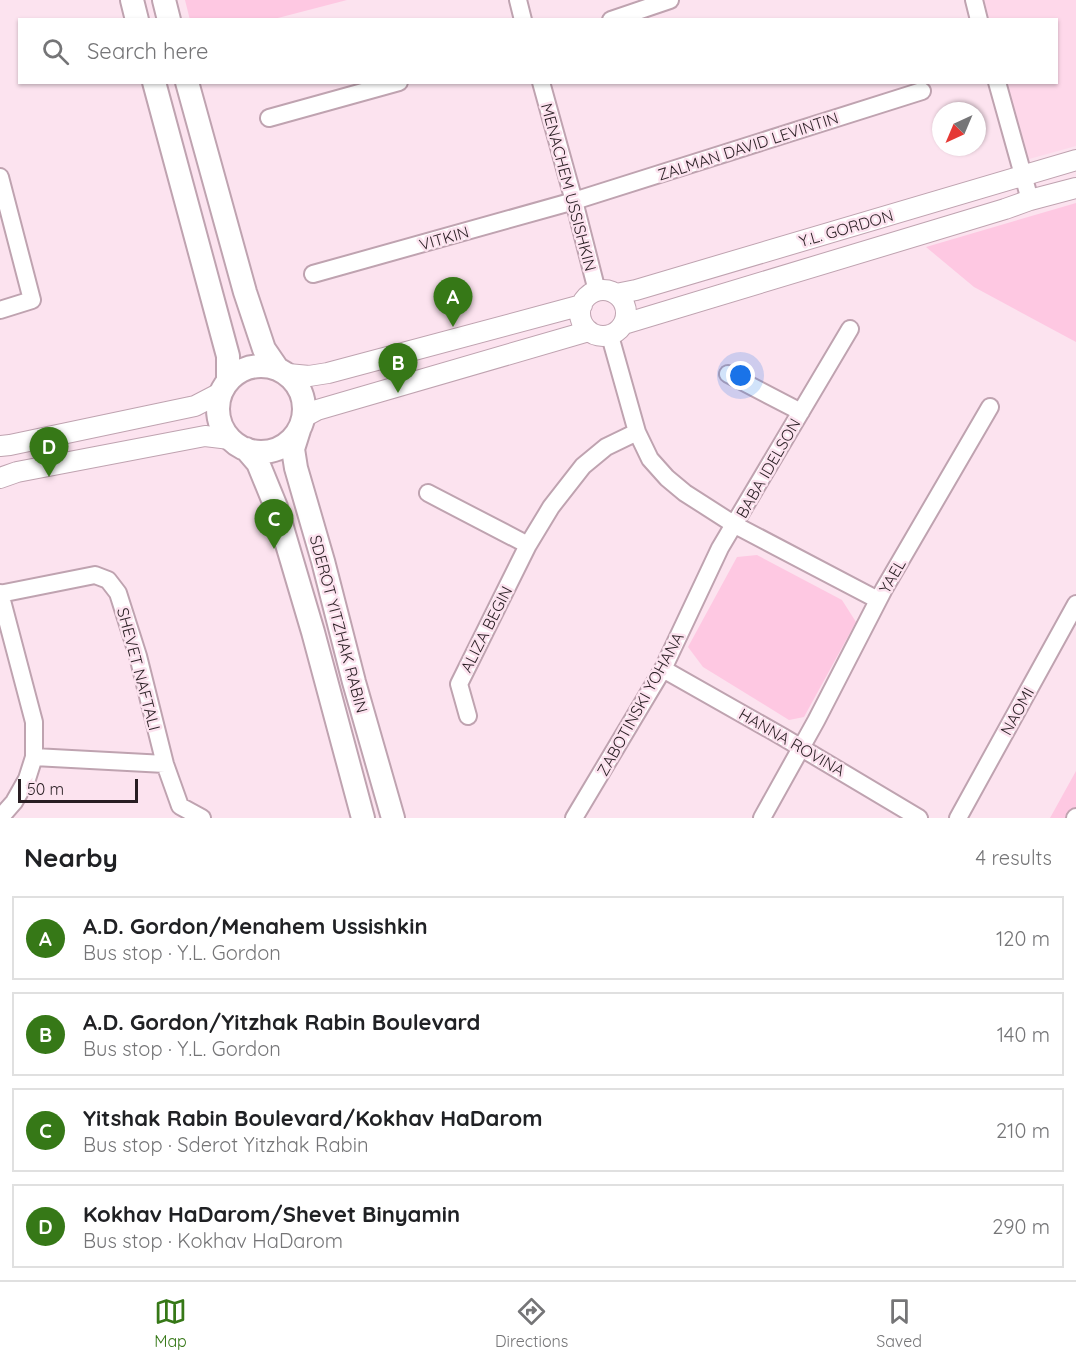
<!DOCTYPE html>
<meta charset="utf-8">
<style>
:root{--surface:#fff;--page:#f2f2f2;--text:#202124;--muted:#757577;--line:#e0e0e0;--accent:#367817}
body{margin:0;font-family:Quicksand,sans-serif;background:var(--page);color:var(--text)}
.compass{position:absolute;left:932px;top:102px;width:54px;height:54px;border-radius:50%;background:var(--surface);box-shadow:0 2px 4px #0004;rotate:224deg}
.scale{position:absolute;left:18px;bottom:15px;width:120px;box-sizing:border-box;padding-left:6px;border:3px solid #291e23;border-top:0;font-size:16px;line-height:21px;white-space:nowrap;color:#291e23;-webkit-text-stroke:4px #fce3ef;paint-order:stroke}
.you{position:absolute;left:741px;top:376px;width:21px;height:21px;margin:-15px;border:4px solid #fff;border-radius:50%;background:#1a73e8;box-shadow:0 0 0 9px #1a73e833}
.badge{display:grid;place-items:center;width:39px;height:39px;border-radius:50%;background:var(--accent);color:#fff;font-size:20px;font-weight:700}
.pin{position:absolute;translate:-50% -50px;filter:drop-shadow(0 2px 3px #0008)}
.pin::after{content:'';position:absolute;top:32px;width:21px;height:18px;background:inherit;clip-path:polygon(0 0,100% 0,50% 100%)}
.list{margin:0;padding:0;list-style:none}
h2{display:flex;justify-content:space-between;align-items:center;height:78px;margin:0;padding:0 24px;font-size:26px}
h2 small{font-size:20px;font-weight:400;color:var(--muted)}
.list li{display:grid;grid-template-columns:39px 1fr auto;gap:18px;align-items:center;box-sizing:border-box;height:84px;margin:0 12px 12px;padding:0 12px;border:2px solid var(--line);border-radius:0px}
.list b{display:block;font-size:22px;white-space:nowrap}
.list p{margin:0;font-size:20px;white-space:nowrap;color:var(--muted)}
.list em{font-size:20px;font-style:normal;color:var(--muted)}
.icon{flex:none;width:33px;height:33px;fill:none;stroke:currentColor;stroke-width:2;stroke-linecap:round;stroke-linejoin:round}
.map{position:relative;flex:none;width:1076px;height:818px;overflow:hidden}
.search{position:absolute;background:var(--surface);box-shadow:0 2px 4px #0004;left:18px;right:18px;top:18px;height:66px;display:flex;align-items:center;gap:15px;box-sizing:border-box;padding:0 21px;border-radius:0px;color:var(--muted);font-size:22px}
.sheet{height:462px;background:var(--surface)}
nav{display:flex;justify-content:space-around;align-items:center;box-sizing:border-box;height:84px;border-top:2px solid var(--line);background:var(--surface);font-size:16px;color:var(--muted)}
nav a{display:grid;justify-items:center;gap:3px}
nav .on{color:var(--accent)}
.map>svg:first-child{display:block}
.built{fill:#fed8ea}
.green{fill:#fec8e2}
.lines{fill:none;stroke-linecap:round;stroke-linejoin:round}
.minor-casing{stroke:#bfa3b0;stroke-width:20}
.tertiary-casing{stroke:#bfa3b0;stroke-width:22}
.secondary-casing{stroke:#bfa3b0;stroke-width:26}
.minor{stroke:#fff;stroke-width:16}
.tertiary{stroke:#fff;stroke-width:20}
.secondary{stroke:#fff;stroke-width:22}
.labels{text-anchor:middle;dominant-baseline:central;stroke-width:5;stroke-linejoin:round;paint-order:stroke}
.street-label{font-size:16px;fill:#291e23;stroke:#fce3ef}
</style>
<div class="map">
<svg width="1076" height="818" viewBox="0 0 1076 818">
<rect width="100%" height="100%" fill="#fce3ef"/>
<path class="built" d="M984 0H1076V146L1029 159 1007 83 1056 82V20L989 19Z"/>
<path class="green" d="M185 0H347L274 19 190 20Z
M1076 203V342L974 287 926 247Z
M757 555 842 600 856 622 804 717 789 720 703 667 688 647 737 557Z
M1076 771V807L1069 818H1050Z"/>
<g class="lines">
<defs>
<path id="minor" d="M518 0 523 20
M974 0 979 20
M611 20 670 0
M541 82 574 201 597 291
M997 82 1030 200
M269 118 399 82
M0 177 32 300 0 310
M313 274 574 201 922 91
M610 336 637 432 650 459 667 478 685 493 735 525 878 600
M728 374 801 412
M428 493 528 545
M0 593 34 722V757L27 779 14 802 0 818
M0 594 95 575 108 580 118 593 138 656 165 764 180 806 202 818
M663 669 783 737 919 818
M468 716 459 684 528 545 551 507 583 466 606 447 637 432
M34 757 165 764
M574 818 663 669 720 548 850 329
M762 818 816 721 884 589 990 407
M958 818 1076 604
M1075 818 1076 817"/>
<path id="tertiary" d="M580 313a23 23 0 1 1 46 0a23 23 0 1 1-46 0Z
M616 294 636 290 1076 160
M624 324 1005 209 1030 200 1076 188
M288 374 309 376 328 373 582 305
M304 417 317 410 589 331
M0 446 10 445 195 406 220 393
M0 478 17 472 205 436 230 439"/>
<path id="secondary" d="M132 0 137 20
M164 0 169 20
M154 82 228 356V380
M187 82 245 292 264 349 277 368
M218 409a43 43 0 1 1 86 0a43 43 0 1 1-86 0Z
M299 430 293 449 296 468 323 561 354 682 393 818
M246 449 258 463 276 507 313 632 363 818"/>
</defs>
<use href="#minor" class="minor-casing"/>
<use href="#tertiary" class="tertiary-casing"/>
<use href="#secondary" class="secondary-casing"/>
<use href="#minor" class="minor"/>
<use href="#tertiary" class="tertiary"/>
<use href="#secondary" class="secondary"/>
</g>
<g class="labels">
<g class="street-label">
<text transform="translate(748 146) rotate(-18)">ZALMAN DAVID LEVINTIN</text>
<text transform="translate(569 187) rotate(75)">MENACHEM USSISHKIN</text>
<text transform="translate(846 228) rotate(-16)">Y.L. GORDON</text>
<text transform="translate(444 238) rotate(-16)">VITKIN</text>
<text transform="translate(768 468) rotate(-60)">BABA IDELSON</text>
<text transform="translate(892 576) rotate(-60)">YAEL</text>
<text transform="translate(339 624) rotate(75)">SDEROT YITZHAK RABIN</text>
<text transform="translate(486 629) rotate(-63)">ALIZA BEGIN</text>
<text transform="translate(139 669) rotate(75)">SHEVET NAFTALI</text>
<text transform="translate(640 704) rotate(-61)">ZABOTINSKI YOHANA</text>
<text transform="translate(1017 711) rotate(-61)">NAOMI</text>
<text transform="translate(792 742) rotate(30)">HANNA ROVINA</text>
</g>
</g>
</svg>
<svg class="compass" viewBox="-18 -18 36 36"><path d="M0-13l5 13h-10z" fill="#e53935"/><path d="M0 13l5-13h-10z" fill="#757577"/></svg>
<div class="scale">50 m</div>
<div class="you"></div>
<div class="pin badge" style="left:453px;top:327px">A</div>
<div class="pin badge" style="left:398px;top:393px">B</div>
<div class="pin badge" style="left:274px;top:549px">C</div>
<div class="pin badge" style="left:49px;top:477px">D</div>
<div class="search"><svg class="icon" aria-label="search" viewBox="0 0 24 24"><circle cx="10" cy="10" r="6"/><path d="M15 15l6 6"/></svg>Search here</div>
</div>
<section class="sheet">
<h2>Nearby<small>4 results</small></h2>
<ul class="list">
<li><span class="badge">A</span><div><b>A.D. Gordon/Menahem Ussishkin</b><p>Bus stop · Y.L. Gordon</p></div><em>120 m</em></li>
<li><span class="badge">B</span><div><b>A.D. Gordon/Yitzhak Rabin Boulevard</b><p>Bus stop · Y.L. Gordon</p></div><em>140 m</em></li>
<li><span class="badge">C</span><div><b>Yitshak Rabin Boulevard/Kokhav HaDarom</b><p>Bus stop · Sderot Yitzhak Rabin</p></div><em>210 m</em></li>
<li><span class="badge">D</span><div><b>Kokhav HaDarom/Shevet Binyamin</b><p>Bus stop · Kokhav HaDarom</p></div><em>290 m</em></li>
</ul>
</section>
<nav>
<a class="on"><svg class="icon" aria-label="map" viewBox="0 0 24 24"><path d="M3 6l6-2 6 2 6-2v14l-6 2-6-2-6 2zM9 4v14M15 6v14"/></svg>Map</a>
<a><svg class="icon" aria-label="directions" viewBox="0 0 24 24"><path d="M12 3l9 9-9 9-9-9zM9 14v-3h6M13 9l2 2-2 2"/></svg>Directions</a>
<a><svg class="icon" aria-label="saved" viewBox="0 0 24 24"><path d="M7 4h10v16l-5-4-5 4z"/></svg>Saved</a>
</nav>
